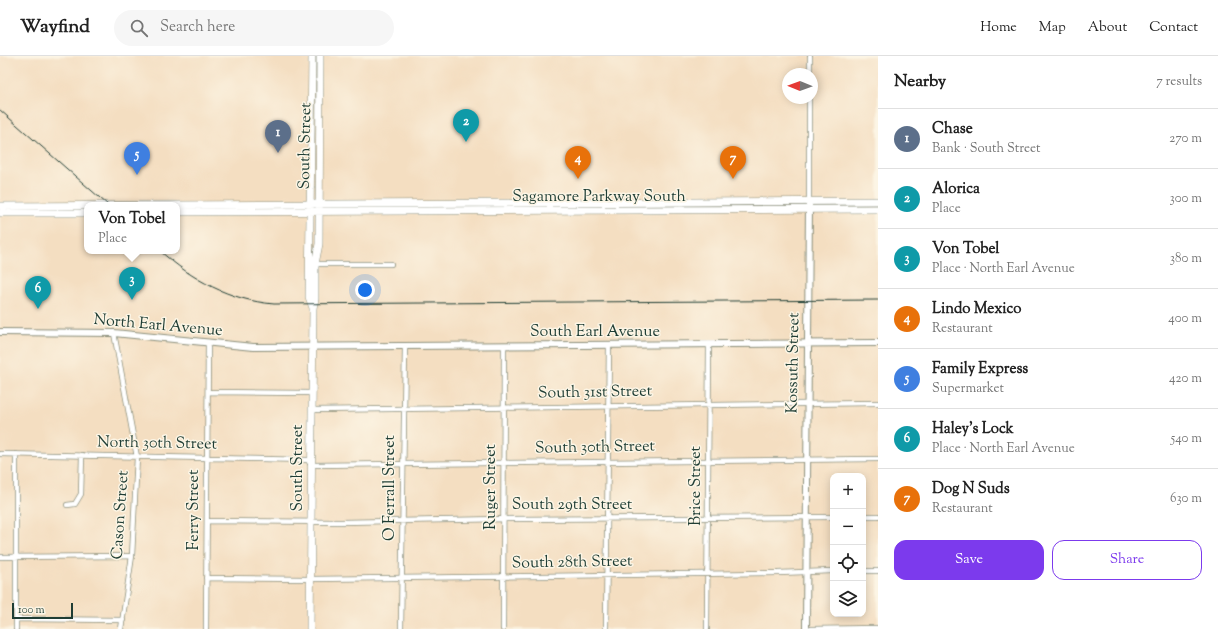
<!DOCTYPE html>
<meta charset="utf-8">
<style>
:root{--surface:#fff;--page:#f6f6f6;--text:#222;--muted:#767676;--line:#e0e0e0;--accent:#7c3aed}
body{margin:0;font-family:"Sorts Mill Goudy",serif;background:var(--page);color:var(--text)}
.controls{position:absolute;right:12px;bottom:12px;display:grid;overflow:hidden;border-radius:8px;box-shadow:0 2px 10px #0003}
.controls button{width:36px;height:36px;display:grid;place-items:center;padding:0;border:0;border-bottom:1px solid var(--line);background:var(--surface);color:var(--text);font:20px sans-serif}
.compass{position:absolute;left:782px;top:12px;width:36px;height:36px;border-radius:50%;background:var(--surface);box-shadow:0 2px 10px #0003;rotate:271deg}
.scale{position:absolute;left:12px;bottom:10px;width:61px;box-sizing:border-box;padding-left:4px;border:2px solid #1f3d34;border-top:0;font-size:11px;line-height:14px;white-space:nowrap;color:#1f3d34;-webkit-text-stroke:3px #fcf5e5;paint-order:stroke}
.you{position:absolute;left:365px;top:234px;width:14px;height:14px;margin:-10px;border:3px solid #fff;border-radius:50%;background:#1a73e8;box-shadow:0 0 0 6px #1a73e833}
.badge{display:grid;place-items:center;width:26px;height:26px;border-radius:50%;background:var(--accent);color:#fff;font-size:13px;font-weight:700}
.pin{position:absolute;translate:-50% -33px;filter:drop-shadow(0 1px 2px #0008)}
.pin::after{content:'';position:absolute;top:21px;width:14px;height:12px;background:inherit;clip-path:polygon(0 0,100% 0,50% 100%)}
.popup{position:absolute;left:84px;top:146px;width:96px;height:52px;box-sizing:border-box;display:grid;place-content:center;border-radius:8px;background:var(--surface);filter:drop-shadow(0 1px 3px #0005);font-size:13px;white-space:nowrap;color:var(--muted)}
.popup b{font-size:15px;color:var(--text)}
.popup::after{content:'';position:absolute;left:50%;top:100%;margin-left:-8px;border:8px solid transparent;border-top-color:var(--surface)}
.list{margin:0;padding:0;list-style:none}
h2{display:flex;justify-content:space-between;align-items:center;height:52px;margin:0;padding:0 16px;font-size:17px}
h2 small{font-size:13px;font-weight:400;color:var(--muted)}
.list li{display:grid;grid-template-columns:26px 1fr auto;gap:12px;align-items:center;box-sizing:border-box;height:60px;padding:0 16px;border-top:1px solid var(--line)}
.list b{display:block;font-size:15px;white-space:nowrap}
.list p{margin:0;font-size:13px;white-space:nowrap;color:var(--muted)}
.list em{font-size:13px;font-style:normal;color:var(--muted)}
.actions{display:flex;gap:8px;padding:12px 16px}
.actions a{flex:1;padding:9px 0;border:1px solid var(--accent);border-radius:12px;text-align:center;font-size:14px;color:var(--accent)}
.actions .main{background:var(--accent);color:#fff}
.icon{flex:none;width:22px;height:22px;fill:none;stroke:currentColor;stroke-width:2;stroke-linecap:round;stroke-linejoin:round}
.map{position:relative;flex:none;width:878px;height:573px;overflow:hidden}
header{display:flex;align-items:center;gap:24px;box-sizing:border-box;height:56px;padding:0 20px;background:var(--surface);border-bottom:1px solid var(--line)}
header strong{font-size:19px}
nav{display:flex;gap:22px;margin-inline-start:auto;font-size:14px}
.search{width:280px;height:36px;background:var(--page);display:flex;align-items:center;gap:10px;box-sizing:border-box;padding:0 14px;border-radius:22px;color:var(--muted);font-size:15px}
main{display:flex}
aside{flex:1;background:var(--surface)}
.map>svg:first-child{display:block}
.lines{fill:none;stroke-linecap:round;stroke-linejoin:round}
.street-casing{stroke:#8a8e7a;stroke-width:6}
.secondary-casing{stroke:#8a8e7a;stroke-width:8}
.primary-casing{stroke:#8a8e7a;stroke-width:8}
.street{stroke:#fff;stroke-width:4.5}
.secondary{stroke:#fff;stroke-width:6}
.primary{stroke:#fff;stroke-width:7}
.rail{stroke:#1f3d34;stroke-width:1}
.labels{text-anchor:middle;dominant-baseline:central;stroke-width:3;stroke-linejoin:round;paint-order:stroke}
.street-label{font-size:16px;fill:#1f3d34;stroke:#fcf5e5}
</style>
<header>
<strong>Wayfind</strong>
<div class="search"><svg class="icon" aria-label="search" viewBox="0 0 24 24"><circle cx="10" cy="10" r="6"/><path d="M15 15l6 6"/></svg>Search here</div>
<nav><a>Home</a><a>Map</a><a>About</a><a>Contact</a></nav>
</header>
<main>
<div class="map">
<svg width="878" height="573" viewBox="0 0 878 573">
<rect width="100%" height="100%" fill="#fcf5e5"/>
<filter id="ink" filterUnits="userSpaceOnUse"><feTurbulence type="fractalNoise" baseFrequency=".025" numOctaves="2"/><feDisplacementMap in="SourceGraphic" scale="8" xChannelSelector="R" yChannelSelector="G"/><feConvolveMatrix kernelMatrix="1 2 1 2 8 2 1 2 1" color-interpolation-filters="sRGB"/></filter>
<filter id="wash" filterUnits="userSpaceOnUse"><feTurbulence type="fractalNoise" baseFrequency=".012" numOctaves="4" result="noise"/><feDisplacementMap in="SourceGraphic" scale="16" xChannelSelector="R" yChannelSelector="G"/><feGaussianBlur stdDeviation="0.9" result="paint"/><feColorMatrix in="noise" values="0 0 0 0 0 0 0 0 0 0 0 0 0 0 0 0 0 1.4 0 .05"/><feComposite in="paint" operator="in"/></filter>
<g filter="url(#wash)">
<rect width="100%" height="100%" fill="#f4dec1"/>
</g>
<g filter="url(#ink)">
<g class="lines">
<defs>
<path id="street" d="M810 18V0
M809 145V42
M315 208H391
M114 277 137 401 132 500 121 573
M208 336 313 337
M312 354 878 347
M0 398 308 404 311 409 878 403
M16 398V573
M67 449 75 448 81 438 82 399
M863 460H878
M207 465 341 466 504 463 833 461
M0 501 132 500
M863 515H878
M206 522 311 523 778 517 833 515
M16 563 123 564
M206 573 208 286
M401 573 405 291
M503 573 504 290
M606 573 609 289
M707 573 709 288
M811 573 878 572"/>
<path id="secondary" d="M0 276 114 277 253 291 878 287
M806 573 809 145"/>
<path id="primary" d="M312 0 309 241 313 252
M0 150 878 145
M177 156 878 153
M0 157H87
M310 573 313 252 315 243V208L319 188 320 0"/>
</defs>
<use href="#street" class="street-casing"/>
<use href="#secondary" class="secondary-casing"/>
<use href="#primary" class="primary-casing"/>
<use href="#street" class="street"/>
<use href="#secondary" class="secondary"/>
<use href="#primary" class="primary"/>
<path class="rail" d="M0 54 108 149
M160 195C193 224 229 244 274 248L878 244"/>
</g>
</g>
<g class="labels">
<g class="street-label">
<text transform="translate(306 90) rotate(-89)">South Street</text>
<text x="599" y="141">Sagamore Parkway South</text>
<text transform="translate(158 270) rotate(5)">North Earl Avenue</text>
<text x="595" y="276">South Earl Avenue</text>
<text transform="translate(794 307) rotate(-89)">Kossuth Street</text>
<text transform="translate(595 337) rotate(-1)">South 31st Street</text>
<text transform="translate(157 388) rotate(1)">North 30th Street</text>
<text transform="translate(595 392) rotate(-1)">South 30th Street</text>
<text transform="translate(298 412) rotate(-90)">South Street</text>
<text transform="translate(696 430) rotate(-90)">Brice Street</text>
<text transform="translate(491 431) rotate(-90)">Ruger Street</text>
<text transform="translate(390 432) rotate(-90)">O Ferrall Street</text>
<text x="572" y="449">South 29th Street</text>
<text transform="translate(194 454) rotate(-90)">Ferry Street</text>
<text transform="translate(121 459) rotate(-86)">Cason Street</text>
<text transform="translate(572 507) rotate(-1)">South 28th Street</text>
</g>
</g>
</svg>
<div class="controls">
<button>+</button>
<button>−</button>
<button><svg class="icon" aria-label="locate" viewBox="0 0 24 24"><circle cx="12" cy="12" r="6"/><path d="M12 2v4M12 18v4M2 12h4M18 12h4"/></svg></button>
<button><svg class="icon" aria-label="layers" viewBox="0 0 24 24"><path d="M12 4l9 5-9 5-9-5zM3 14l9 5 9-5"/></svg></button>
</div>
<svg class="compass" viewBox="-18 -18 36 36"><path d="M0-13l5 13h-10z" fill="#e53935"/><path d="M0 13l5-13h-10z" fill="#767676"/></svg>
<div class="scale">100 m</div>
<div class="you"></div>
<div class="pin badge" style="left:278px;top:97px;background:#5c6f8a">1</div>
<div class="pin badge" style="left:466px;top:86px;background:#0f9aa8">2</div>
<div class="pin badge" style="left:132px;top:244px;background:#0f9aa8">3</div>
<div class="popup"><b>Von Tobel</b>Place</div>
<div class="pin badge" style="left:578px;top:123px;background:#e8710a">4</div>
<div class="pin badge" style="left:137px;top:119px;background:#3f7fe0">5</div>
<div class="pin badge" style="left:38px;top:253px;background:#0f9aa8">6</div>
<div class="pin badge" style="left:733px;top:123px;background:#e8710a">7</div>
</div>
<aside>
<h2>Nearby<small>7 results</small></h2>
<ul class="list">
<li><span class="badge" style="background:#5c6f8a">1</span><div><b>Chase</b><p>Bank · South Street</p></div><em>270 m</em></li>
<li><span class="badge" style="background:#0f9aa8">2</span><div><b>Alorica</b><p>Place</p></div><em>300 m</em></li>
<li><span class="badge" style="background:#0f9aa8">3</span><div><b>Von Tobel</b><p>Place · North Earl Avenue</p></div><em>380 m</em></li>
<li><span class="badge" style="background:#e8710a">4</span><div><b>Lindo Mexico</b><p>Restaurant</p></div><em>400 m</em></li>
<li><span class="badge" style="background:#3f7fe0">5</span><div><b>Family Express</b><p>Supermarket</p></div><em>420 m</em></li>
<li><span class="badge" style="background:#0f9aa8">6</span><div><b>Haley's Lock</b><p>Place · North Earl Avenue</p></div><em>540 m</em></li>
<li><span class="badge" style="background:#e8710a">7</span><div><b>Dog N Suds</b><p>Restaurant</p></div><em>630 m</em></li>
</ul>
<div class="actions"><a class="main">Save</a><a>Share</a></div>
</aside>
</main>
